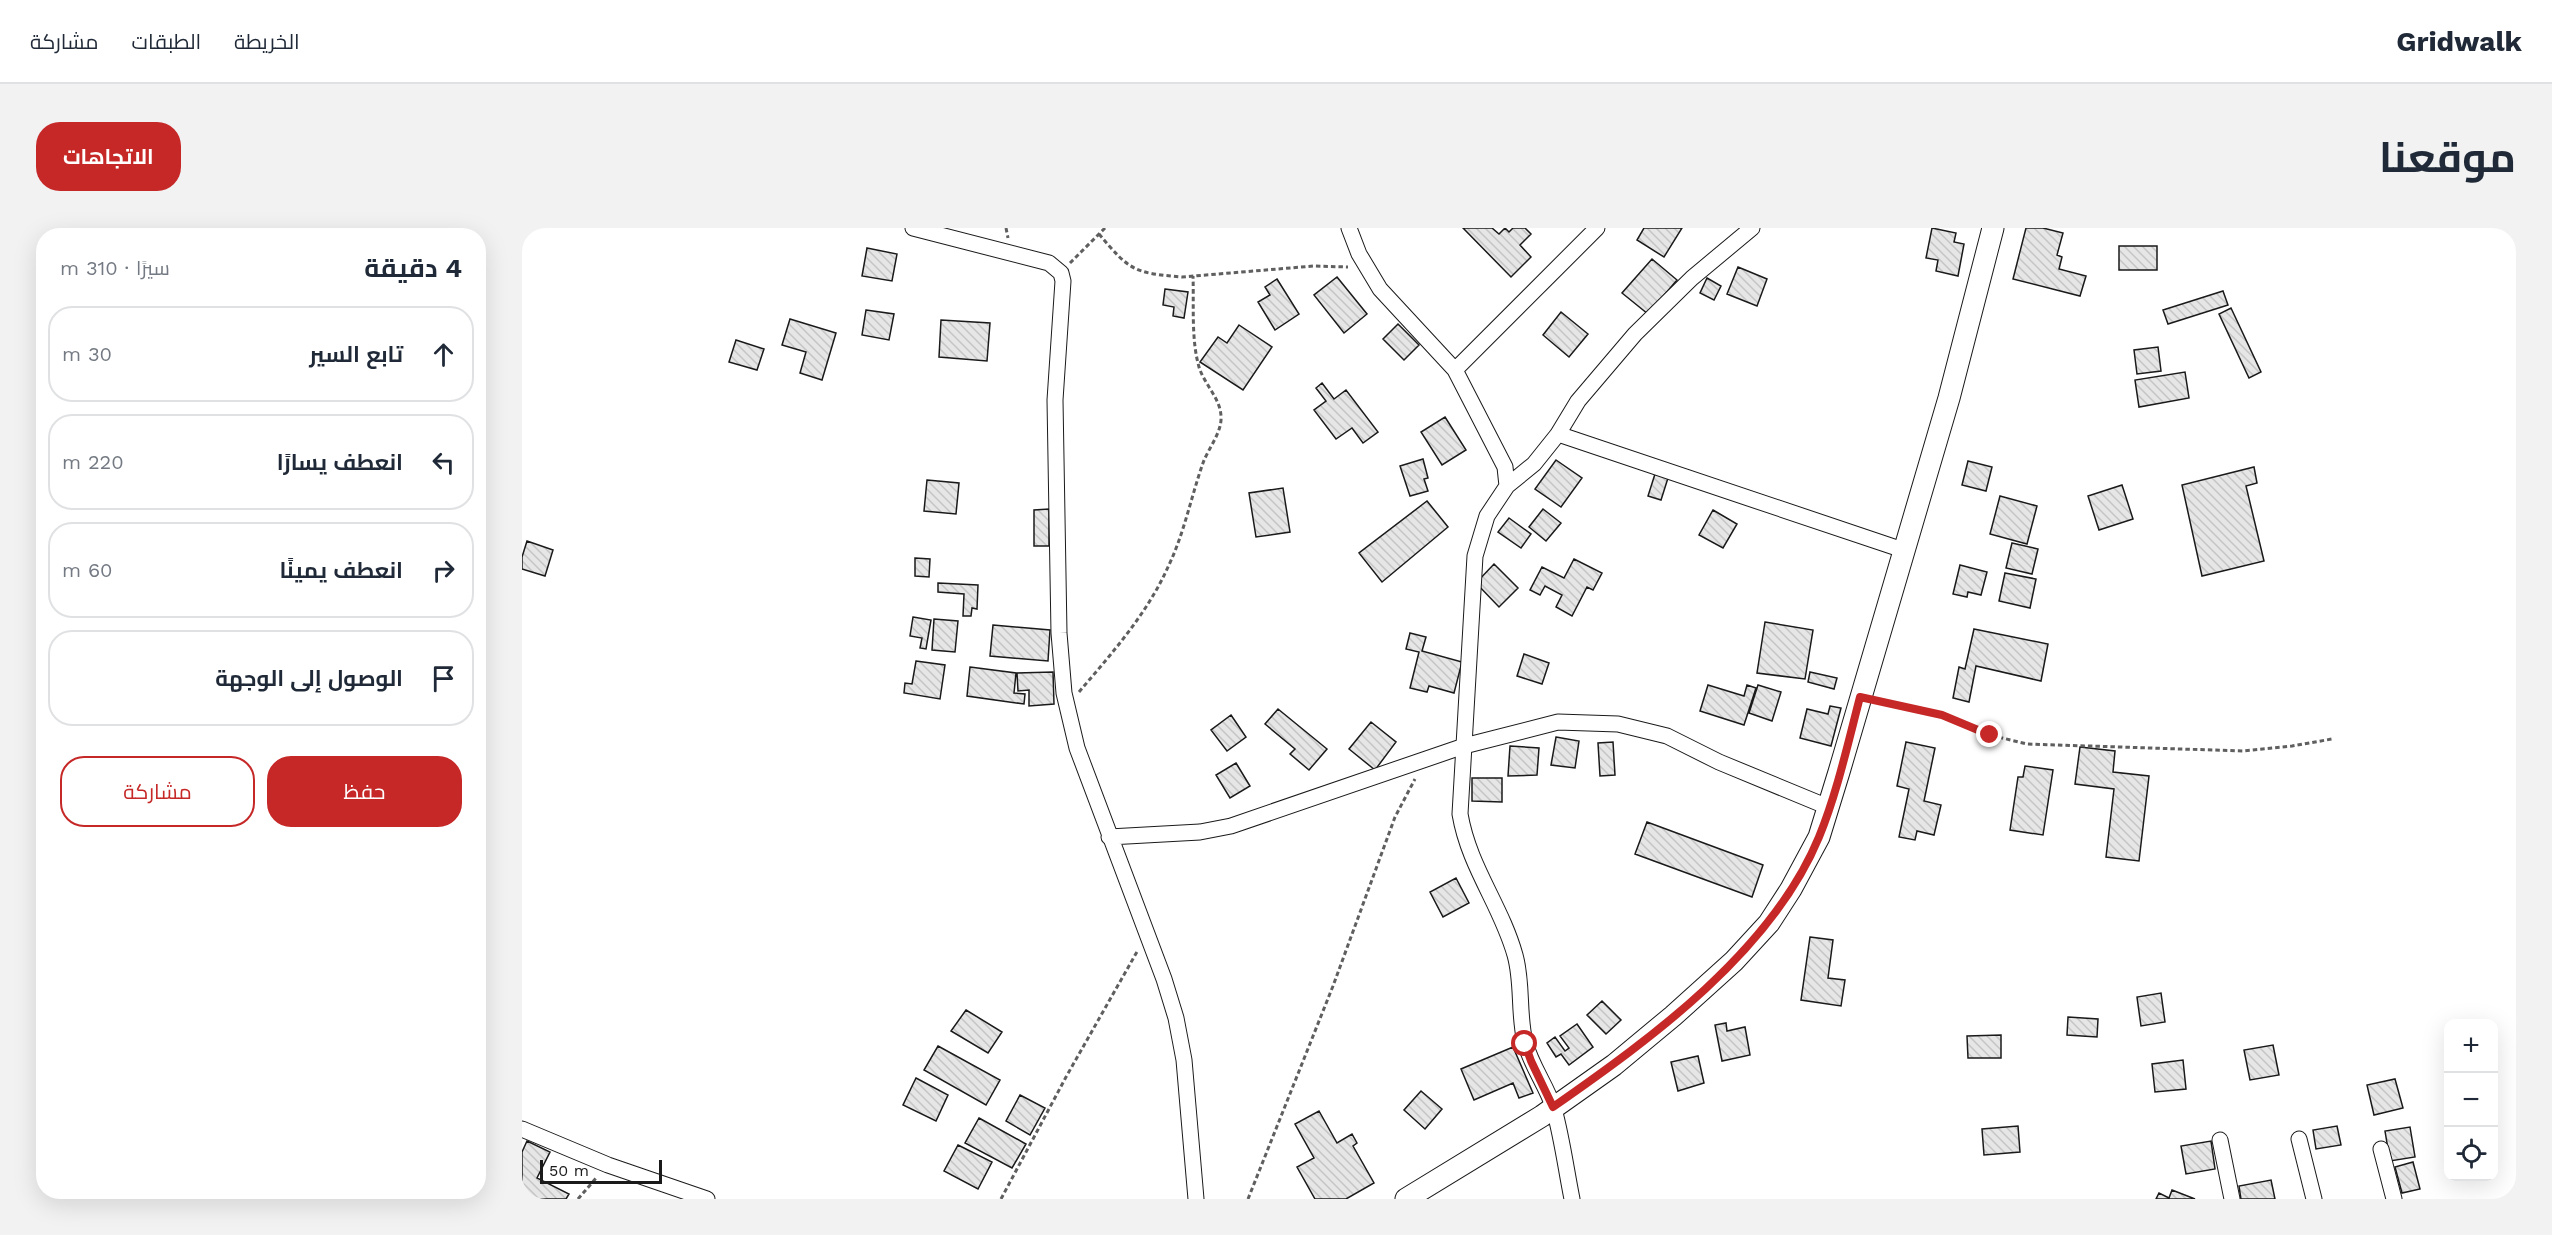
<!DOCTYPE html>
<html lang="ar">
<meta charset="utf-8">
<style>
:root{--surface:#fff;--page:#f2f2f3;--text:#1f2937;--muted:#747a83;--line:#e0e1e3;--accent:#c62828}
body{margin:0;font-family:"Work Sans",Cairo,sans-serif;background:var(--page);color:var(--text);direction:rtl}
.controls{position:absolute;right:18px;bottom:18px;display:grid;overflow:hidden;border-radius:12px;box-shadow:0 6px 24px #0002}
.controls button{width:54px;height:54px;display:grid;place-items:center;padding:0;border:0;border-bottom:2px solid var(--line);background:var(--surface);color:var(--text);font:30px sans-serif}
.scale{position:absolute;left:18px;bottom:15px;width:122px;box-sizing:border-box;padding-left:6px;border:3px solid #1a1a1a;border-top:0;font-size:16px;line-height:21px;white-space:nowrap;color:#1a1a1a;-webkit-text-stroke:4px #fff;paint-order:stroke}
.stop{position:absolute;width:18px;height:18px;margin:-14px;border:4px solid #c62828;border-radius:50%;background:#fff}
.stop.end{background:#c62828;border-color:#fff;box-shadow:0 2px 6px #0008}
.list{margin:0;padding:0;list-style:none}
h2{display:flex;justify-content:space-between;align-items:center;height:78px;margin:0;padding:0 24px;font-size:26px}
h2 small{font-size:20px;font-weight:400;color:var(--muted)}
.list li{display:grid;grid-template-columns:39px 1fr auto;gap:18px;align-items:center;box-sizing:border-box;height:96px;margin:0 12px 12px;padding:0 12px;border:2px solid var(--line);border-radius:24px}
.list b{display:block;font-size:22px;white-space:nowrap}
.list em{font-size:20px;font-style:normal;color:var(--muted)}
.actions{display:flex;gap:12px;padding:18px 24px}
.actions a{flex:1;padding:14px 0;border:2px solid var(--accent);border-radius:24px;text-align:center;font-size:21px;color:var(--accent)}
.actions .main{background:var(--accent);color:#fff}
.icon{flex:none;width:33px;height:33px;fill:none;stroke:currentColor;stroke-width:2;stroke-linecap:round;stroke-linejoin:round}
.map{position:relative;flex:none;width:1994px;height:971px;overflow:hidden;direction:ltr;border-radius:24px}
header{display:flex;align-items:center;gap:36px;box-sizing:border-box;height:84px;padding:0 30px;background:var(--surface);border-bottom:2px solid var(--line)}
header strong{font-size:28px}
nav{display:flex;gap:33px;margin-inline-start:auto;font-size:21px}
.intro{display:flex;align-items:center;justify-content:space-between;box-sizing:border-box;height:144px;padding:0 36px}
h1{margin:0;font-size:42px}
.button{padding:15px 27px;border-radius:24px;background:var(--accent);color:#fff;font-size:21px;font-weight:700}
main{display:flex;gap:36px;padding:0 36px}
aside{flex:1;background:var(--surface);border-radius:24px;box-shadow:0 6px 24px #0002}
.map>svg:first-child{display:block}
.building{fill:url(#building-back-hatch);stroke:#1a1a1a;stroke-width:1.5}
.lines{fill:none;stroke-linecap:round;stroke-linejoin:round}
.street-casing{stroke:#1a1a1a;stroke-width:17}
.secondary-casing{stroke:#1a1a1a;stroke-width:23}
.path{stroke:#5f5f5f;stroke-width:3;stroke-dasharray:4.5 3;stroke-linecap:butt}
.street{stroke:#fff;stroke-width:15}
.secondary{stroke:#fff;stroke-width:21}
.route{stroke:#c62828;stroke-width:8}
</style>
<header>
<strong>Gridwalk</strong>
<nav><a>الخريطة</a><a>الطبقات</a><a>مشاركة</a></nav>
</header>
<div class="intro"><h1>موقعنا</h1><a class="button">الاتجاهات</a></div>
<main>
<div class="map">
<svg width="1994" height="971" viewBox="0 0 1994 971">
<defs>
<pattern id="building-back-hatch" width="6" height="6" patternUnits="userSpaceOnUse" patternTransform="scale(1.5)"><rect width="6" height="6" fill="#e6e6e6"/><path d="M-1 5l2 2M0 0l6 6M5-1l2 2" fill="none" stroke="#c5c5c5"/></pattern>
</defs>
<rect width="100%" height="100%" fill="#fff"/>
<path class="building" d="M941 0H970L977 6 983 0 987 4 991 0H1003L1009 6 998 17 1009 29 989 49Z
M1122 0H1160L1142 29 1115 12Z
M1410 0 1434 5 1432 14 1442 16 1436 48 1414 43 1416 32 1404 30Z
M1504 0H1521L1541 5 1535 27 1540 29 1537 41 1564 48 1558 68 1491 51Z
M1597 18H1635V42H1597Z
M345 20 375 26 370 53 340 48Z
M1130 31 1155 52 1126 86 1100 65Z
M1216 39 1245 51 1235 78 1205 66Z
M815 49 845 86 822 105 792 67Z
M1185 50 1199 58 1192 72 1178 65Z
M755 51 777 86 753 102 736 74 748 67 743 59Z
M643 61 666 64 662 90 651 88 652 79 641 77Z
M1701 63 1706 77 1646 96 1641 82Z
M1709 80 1739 144 1727 150 1697 86Z
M344 82 372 86 367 112 340 107Z
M1039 84 1066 106 1047 129 1021 107Z
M268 91 314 105 300 152 278 145 284 124 260 117Z
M419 92 468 95 465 133 417 129Z
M876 96 897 117 882 132 861 111Z
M717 97 750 119 721 162 678 134 696 109 705 115Z
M214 112 242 121 235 142 207 134Z
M1636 119 1639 143 1615 146 1612 122Z
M1663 144 1667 170 1617 179 1613 152Z
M800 155 812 171 824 162 856 204 841 215 830 200 814 211 792 182 804 173 794 160Z
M923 189 944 222 920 237 899 204Z
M901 231 906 250 902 251 906 263 888 268 878 238Z
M1034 232 1060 250 1039 279 1013 261Z
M1446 233 1470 239 1464 263 1440 257Z
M1732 239 1735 255 1724 258 1742 333 1680 348 1660 257Z
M1133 246 1146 250 1139 272 1126 268Z
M405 252 437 255 434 286 402 283Z
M1600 257 1611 291 1577 302 1566 268Z
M761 260 768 304 734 309 727 265Z
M1478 268 1515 278 1505 316 1468 306Z
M905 273 926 299 860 354 837 325Z
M527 281V318H512V282Z
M1021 281 1039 295 1024 313 1007 299Z
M1191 282 1215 296 1201 320 1177 307Z
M987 290 1009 306 999 320 976 304Z
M5 313 31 322 23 348 0 341V329Z
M1490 315 1516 321 1510 346 1484 340Z
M393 330 408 331 407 349 393 348Z
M1052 331 1080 345 1071 362 1065 359 1050 388 1034 379 1040 367 1023 358 1018 367 1008 362 1020 339 1042 350Z
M972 336 996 360 977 379 954 355Z
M1438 337 1465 344 1459 367 1446 364 1445 369 1431 366Z
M1483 345 1514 351 1508 380 1477 373Z
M416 355 456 357 455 381 450 380 449 388H441L442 366 416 364Z
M391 389 409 392 404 421 398 420 400 410 388 408Z
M412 391 436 393 433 424 410 422Z
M1243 394 1291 402 1283 451 1235 445Z
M471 397 528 402 526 433 468 428Z
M1452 401 1526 416 1519 453 1454 438 1447 474 1431 470 1437 439 1443 441Z
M888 405 904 409 900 423 940 434 932 465 907 458 905 464 888 460 897 424 884 421Z
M1002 426 1027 435 1020 456 995 448Z
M394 433 423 437 418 471 382 465 383 455 390 456Z
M448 439 494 445 492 465 503 466 502 476 445 468Z
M531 444 532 476 507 478V462L496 463 495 445Z
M1288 444 1315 450 1312 461 1286 454Z
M1186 457 1222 468 1225 457 1234 460 1222 497 1178 483Z
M1236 457 1259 464 1250 493 1227 485Z
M1308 478 1319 480 1309 518 1278 510 1285 481 1306 486Z
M756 481 805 521 787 542 768 526 773 521 743 496Z
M709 487 724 509 705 523 689 502Z
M849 494 874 514 853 542 827 521Z
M1034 509 1057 513 1053 540 1029 537Z
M1091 514 1093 547 1078 548 1076 515Z
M1384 514 1413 520 1402 573 1419 577 1412 607 1395 603 1393 612 1377 609 1387 561 1375 558Z
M988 518 1017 520 1015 547 986 548Z
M1558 519 1593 523 1591 544 1627 548 1617 633 1584 629 1592 561 1553 556Z
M714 535 728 558 708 570 694 547Z
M1503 538 1531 542 1521 607 1488 602 1496 549H1501Z
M950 550H980V574L950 573Z
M1125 594 1241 637 1230 669 1113 626Z
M934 650 947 675 921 689 908 664Z
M1288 709 1311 712 1306 750 1323 752 1319 778 1279 772Z
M1639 765 1643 794 1619 798 1615 769Z
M1080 773 1099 792 1084 806 1065 787Z
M444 782 480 804 466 825 429 803Z
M1546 789 1576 791 1575 809 1545 807Z
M1204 795 1205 803 1223 799 1228 827 1200 833 1193 797Z
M1055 796 1071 819 1047 837 1039 826 1034 829 1025 815 1033 809 1043 823 1047 820 1038 808Z
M1479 807V830H1446L1445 808Z
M1751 817 1757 847 1728 852 1722 822Z
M416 818 478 852 464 877 402 842Z
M991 819 1011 865 997 870 991 855 952 872 939 841Z
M1176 828 1182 855 1156 863 1149 834Z
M1661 832 1664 861 1633 864 1630 836Z
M394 850 426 867 414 893 381 877Z
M1873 851 1881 880 1852 887 1845 857Z
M899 863 920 881 903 901 882 882Z
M498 867 523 880 508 907 484 893Z
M797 883 815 915 830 906 835 915 831 918 852 955 824 971H793L775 939 792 930 773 896Z
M457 890 504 916 490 940 443 915Z
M1496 898 1498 924 1462 927 1460 901Z
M1815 898 1819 917 1794 921 1791 902Z
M1888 899 1893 929 1868 933 1863 903Z
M5 913 28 924 15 950 47 966 44 971H0V924Z
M1689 913 1693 941 1664 946 1659 918Z
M436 917 470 934 456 961 422 943Z
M1891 934 1898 961 1880 965 1873 939Z
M1749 952 1753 971H1719L1717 958Z
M1650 962 1673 971H1634L1637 965 1647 970Z"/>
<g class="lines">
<defs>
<path id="street" d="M391 0 527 35 539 45 541 53 533 172 537 405 542 465 555 520 642 751 654 790 662 832 674 971
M827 0 837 26 858 61 933 142 983 239 985 258 965 288 953 328 938 586C947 639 979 677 993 727 1001 755 996 785 1003 814 1009 838 1025 858 1032 881 1040 910 1044 941 1050 971
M933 142 1075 0
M1036 206 1381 322
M985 258 1012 236 1036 206 1056 173 1113 106 1170 50 1230 0
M587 609 678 604 709 598 942 518 1036 494 1096 496 1145 508 1197 534 1306 579
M0 901 86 937 185 971
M1777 911 1792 971
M1698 912 1710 971
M1859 921 1872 971"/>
<path id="secondary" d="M884 971 1020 888 1092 837 1151 788 1212 733 1247 695 1269 661 1297 609 1317 544 1427 170 1471 0"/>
</defs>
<use href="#street" class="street-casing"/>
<use href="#secondary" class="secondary-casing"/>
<path class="path" d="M484 0 486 10
M577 6C608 43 612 45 660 49L791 38 826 39
M548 35 583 0
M557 464C590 425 625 386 646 339 662 306 669 269 681 235 686 221 700 204 699 189 699 171 682 156 677 139 669 111 672 77 671 48
M1355 473 1420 487 1468 507 1505 516 1721 523 1770 518 1810 511
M56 971 75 949
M479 971 544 849 616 722
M726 971 811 758 873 589 893 551"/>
<use href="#street" class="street"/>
<use href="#secondary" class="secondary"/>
</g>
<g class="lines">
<path class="route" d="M1003 816 1009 833 1031 879C1130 810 1250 723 1297 609 1315 565 1326 515 1338 469L1420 487 1468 507"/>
</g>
</svg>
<div class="controls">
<button>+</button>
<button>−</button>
<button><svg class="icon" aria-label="locate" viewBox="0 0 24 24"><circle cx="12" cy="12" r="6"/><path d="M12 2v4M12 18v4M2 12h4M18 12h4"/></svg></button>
</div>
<div class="scale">50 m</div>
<div class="stop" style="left:1003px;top:816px"></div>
<div class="stop end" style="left:1468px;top:507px"></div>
</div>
<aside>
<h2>4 دقيقة<small>سيرًا · 310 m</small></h2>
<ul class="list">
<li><svg class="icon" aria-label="ahead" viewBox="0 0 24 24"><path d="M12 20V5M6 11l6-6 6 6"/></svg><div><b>تابع السير</b></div><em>30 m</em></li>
<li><svg class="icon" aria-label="left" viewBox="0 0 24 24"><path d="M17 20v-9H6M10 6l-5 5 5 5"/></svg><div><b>انعطف يسارًا</b></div><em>220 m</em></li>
<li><svg class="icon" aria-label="right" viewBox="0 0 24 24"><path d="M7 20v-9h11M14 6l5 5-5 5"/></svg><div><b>انعطف يمينًا</b></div><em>60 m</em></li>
<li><svg class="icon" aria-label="arrive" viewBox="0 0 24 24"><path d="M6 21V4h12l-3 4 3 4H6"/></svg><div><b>الوصول إلى الوجهة</b></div></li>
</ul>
<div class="actions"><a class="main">حفظ</a><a>مشاركة</a></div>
</aside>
</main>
